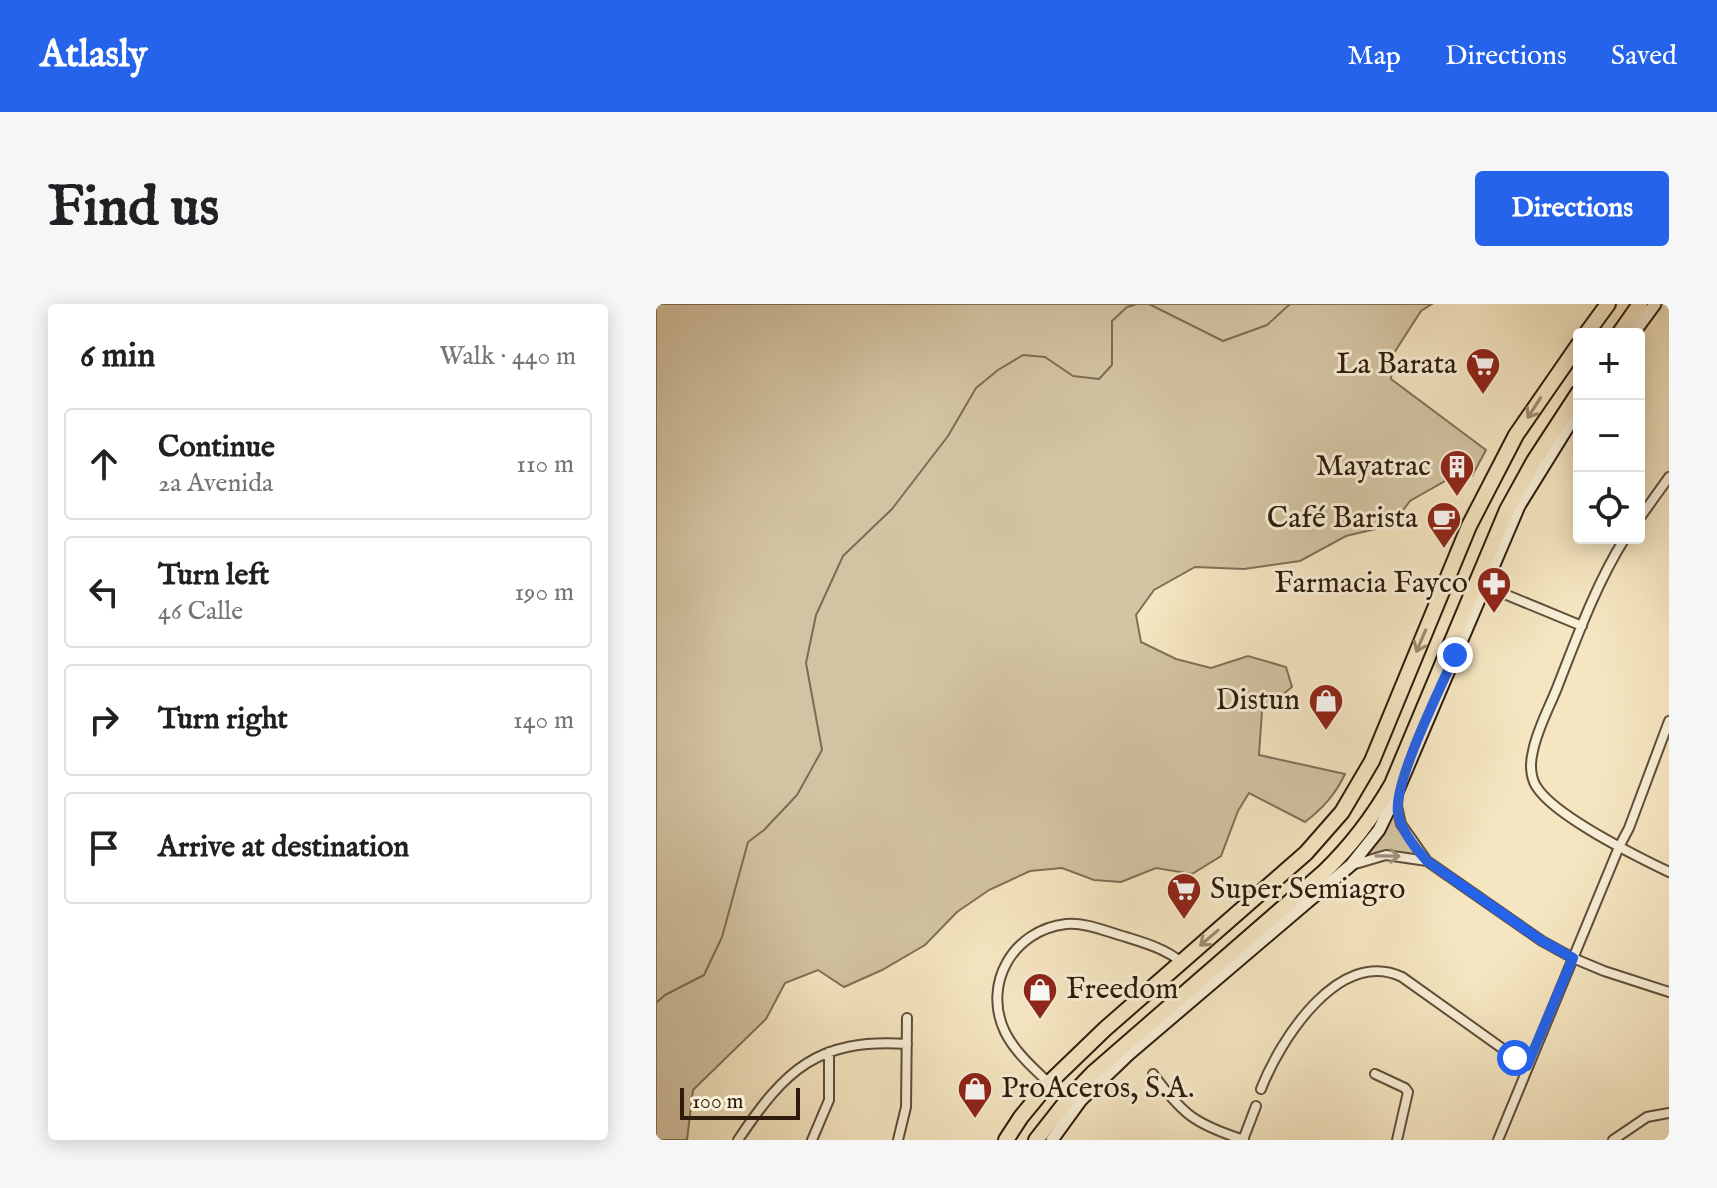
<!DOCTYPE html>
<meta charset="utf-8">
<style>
:root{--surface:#fff;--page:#f6f6f6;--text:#202124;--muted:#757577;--line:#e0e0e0;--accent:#2563eb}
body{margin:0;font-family:"IM FELL English",serif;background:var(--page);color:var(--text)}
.controls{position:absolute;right:24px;top:24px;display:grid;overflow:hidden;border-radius:8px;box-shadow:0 4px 20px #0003}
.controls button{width:72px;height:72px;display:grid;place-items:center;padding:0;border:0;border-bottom:2px solid var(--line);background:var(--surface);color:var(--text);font:40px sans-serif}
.scale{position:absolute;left:24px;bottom:20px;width:120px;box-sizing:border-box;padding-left:8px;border:4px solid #2e1b0c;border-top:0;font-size:22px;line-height:28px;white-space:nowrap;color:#2e1b0c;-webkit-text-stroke:6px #f8efd7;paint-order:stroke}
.stop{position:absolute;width:24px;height:24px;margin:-18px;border:6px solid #2563eb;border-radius:50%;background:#fff}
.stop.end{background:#2563eb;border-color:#fff;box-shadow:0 2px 8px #0008}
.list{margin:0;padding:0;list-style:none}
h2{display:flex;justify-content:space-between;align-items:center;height:104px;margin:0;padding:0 32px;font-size:34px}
h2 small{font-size:26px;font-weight:400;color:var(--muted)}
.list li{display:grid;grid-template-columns:52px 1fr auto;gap:24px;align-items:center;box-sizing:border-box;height:112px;margin:0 16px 16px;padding:0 16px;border:2px solid var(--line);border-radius:8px}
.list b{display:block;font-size:30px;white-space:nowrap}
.list p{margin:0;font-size:26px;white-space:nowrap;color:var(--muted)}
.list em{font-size:26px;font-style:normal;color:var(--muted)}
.icon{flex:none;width:44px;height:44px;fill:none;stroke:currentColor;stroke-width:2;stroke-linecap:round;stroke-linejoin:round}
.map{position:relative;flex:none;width:1013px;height:836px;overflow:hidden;border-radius:8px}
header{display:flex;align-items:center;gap:48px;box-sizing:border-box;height:112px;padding:0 40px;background:var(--accent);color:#fff}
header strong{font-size:38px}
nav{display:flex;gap:44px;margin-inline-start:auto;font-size:28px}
.intro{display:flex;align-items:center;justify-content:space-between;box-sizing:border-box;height:192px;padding:0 48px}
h1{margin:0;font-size:56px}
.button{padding:20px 36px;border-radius:8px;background:var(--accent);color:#fff;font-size:28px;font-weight:700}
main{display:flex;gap:48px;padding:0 48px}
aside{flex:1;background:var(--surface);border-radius:8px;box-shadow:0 4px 20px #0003}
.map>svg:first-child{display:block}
.green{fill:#d3c3a2;stroke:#806f57;stroke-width:2}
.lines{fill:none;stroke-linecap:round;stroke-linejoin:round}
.stream{stroke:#7d6b53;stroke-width:2}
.street-casing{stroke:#604e39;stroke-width:12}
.secondary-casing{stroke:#2e1b0c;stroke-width:15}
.highway-casing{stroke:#2e1b0c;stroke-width:18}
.street{stroke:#f8efd7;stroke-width:8}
.secondary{stroke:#f8efd7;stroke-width:11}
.highway{stroke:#f5e6c1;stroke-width:14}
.oneway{stroke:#9b8b70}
.oneway2{stroke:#9d907c}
.route{stroke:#2563eb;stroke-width:10}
.labels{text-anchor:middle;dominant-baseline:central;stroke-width:6;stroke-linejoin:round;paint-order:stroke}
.poi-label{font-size:30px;fill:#2e1b0c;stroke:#f8efd7;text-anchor:end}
</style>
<header>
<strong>Atlasly</strong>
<nav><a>Map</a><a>Directions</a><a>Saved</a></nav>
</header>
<div class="intro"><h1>Find us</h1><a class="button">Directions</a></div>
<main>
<aside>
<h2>6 min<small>Walk · 440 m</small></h2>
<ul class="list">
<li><svg class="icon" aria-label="ahead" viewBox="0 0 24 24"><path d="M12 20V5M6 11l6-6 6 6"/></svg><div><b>Continue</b><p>2a Avenida</p></div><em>110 m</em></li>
<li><svg class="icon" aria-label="left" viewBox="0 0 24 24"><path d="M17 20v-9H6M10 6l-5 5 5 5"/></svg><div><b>Turn left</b><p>46 Calle</p></div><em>190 m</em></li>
<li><svg class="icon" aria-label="right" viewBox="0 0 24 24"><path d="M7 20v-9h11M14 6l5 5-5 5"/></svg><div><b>Turn right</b></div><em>140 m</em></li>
<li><svg class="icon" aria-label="arrive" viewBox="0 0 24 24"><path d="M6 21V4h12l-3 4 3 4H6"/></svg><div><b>Arrive at destination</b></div></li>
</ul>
</aside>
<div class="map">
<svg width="1013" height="836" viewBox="0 0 1013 836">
<rect width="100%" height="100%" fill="#f5e6c1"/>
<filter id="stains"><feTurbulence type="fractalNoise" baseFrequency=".0025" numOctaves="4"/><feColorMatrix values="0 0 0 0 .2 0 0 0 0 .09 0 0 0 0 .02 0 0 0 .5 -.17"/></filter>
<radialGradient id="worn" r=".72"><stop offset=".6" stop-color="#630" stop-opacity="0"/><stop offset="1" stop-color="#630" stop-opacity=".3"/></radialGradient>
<path class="green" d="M0 0H776L765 7 738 49 735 75 830 146 816 172H798L754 197 736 221 690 232 644 257 588 265 539 263 498 286 480 311 485 338 520 355 555 364 592 352 630 363 636 383 606 407 603 451 689 470C679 491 667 504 649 518L593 489 582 507 565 552 536 570 500 564 465 578 438 576 406 564 374 567 333 586 301 608 269 641 226 666 188 683 162 666 129 679 110 715 37 786 31 836H0Z
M740 501 757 547 771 557 708 553Z"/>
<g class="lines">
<path class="stream" d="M493 0 567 37 611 21 634 0
M0 699 9 691 48 671 66 633 92 538 108 526 141 491 166 446 150 359 160 311 187 252 236 205 292 132 320 84 342 66 367 51 389 53 417 72 443 75 456 61V17L471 3 481 0"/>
<defs>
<path id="street" d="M983 215 1013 173
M969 234C940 280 921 333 901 384 893 404 881 426 877 447 874 458 874 472 880 482 898 512 980 552 1013 568
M829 282 926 322
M742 489 741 502 745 520 771 557 886 637 917 654 948 667 1013 688
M696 561 730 551 771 557
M497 770C527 811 539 820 588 836
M719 770 749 784 752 788 741 836
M393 779C377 764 359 748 349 728 326 680 357 626 410 620 430 618 451 628 470 633 489 639 510 645 525 658
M605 785C624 736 683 643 746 673L871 762
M82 836C129 766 161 734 251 740
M156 836 173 796V748
M242 836 250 803 251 714
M587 836 600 802
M842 836 963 543 973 524 1013 417
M957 836 991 813 1013 809"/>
<path id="secondary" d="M977 30 999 0
M396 836 425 796 473 750 695 561 723 526 739 493 863 202 923 105"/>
<path id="highway" d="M930 30 952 0
M963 30 984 0
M350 836 365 813 393 779 449 725 650 549 686 508 716 457 813 222 860 131 923 40
M380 836 413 794 437 769 668 568C696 541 717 513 736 480L851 206 878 157 923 88"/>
</defs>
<use href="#street" class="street-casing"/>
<use href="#secondary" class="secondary-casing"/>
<use href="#highway" class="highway-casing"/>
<use href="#street" class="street"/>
<use href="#secondary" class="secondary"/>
<use href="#highway" class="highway"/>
</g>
<defs><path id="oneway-shaft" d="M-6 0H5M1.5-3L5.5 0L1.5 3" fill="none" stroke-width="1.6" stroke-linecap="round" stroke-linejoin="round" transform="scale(2)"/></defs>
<g class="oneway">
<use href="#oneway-shaft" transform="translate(878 104) rotate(123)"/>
<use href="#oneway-shaft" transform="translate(765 337) rotate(113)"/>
<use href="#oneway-shaft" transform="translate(553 634) rotate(139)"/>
</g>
<use class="oneway2" href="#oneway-shaft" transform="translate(732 552) rotate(1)"/>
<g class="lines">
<path class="route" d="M799 351C785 383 737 479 742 509 745 527 759 544 771 557L886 637 917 654 871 762 859 754"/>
</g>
<defs>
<symbol id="supermarket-pin" viewBox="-11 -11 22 30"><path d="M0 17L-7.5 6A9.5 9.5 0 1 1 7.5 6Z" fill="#8f2418" stroke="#f8efd7"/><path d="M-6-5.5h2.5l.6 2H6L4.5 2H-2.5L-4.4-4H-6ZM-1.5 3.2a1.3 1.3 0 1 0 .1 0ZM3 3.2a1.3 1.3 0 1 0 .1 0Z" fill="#fff"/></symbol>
<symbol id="building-pin" viewBox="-11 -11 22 30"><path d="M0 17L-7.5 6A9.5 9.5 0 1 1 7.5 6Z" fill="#8f2418" stroke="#f8efd7"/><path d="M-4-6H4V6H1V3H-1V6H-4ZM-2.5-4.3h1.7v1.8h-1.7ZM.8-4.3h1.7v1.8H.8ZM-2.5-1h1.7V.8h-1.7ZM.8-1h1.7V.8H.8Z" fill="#fff"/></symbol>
<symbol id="cafe-pin" viewBox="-11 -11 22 30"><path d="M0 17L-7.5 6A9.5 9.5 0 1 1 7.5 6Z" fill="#8f2418" stroke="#f8efd7"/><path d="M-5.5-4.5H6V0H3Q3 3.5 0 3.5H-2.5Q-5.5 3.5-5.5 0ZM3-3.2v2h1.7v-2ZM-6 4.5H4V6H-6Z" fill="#fff"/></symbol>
<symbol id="pharmacy-pin" viewBox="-11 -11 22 30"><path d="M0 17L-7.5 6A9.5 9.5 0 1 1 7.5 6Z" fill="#8f2418" stroke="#f8efd7"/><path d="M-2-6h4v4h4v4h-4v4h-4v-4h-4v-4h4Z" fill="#fff"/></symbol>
<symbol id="shop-pin" viewBox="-11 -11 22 30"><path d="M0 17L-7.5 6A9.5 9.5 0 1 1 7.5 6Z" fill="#8f2418" stroke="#f8efd7"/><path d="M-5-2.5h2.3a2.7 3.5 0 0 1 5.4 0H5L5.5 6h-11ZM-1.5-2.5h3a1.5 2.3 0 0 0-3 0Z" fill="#fff"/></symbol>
</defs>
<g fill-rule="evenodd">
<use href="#supermarket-pin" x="807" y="41" width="40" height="54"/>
<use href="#building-pin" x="781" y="143" width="40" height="54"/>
<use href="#cafe-pin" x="768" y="195" width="40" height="54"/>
<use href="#pharmacy-pin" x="818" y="260" width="40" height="54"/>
<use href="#shop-pin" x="650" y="377" width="40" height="54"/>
<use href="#supermarket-pin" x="508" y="566" width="40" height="54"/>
<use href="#shop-pin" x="364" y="666" width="40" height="54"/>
<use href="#shop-pin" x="299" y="765" width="40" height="54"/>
</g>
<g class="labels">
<g class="poi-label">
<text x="801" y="61">La Barata</text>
<text x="775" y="163">Mayatrac</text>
<text x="762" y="215">Café Barista</text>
<text x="812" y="280">Farmacia Fayco</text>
<text x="644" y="397">Distun</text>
<text x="554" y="586" text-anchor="start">Super Semiagro</text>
<text x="410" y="686" text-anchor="start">Freedom</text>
<text x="345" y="785" text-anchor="start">ProAceros, S.A.</text>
</g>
</g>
<rect width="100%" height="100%" filter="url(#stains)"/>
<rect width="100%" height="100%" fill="url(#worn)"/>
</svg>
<div class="controls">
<button>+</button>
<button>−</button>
<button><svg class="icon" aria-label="locate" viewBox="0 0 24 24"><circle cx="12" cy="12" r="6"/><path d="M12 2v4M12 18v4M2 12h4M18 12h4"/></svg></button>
</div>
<div class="scale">100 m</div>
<div class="stop" style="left:859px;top:754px"></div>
<div class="stop end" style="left:799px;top:351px"></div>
</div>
</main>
